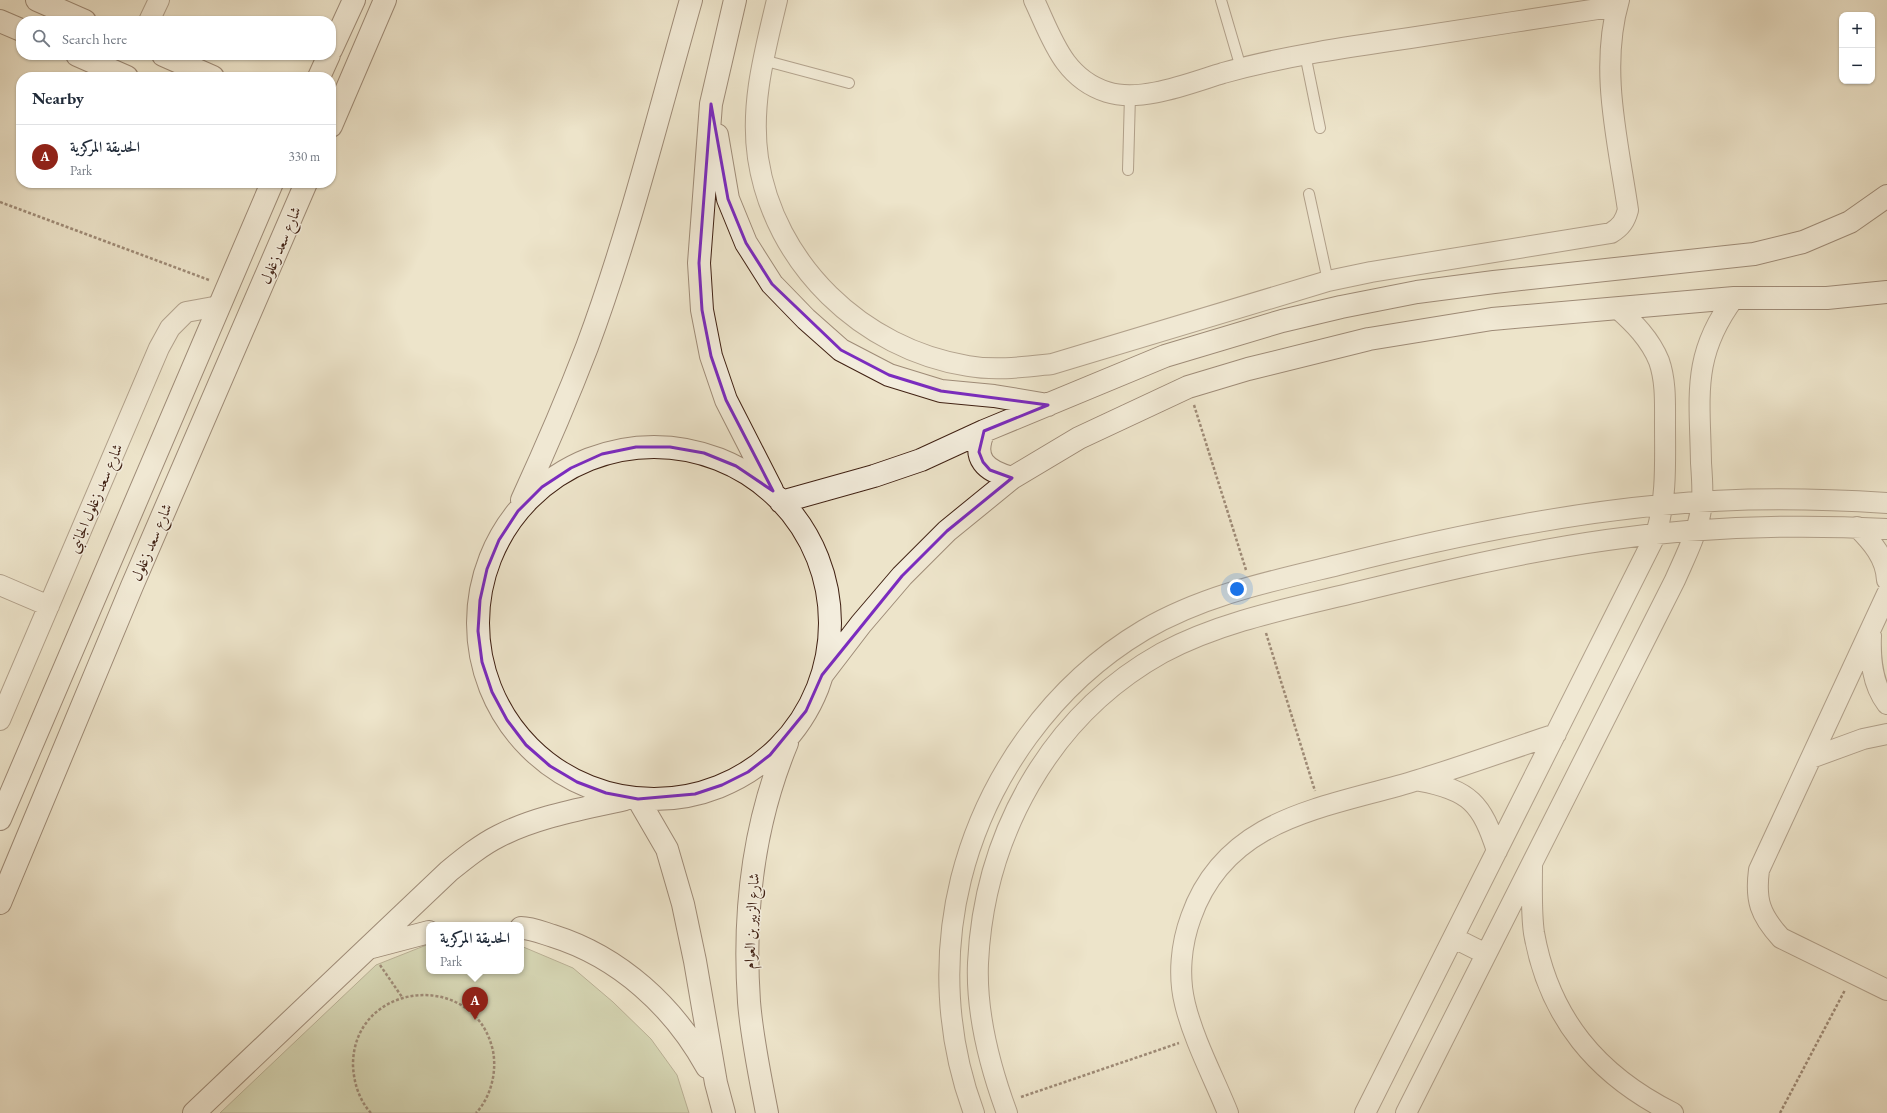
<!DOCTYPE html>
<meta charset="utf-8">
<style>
:root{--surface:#fff;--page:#f6f6f7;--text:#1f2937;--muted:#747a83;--line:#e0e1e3;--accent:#8f2418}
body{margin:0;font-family:"EB Garamond",Amiri,serif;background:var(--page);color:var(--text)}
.controls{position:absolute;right:12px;top:12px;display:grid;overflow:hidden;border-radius:8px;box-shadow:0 1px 3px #0004}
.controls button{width:36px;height:36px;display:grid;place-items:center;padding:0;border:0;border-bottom:1px solid var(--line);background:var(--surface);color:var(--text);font:20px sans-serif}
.you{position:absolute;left:1237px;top:589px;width:14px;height:14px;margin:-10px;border:3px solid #fff;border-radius:50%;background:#1a73e8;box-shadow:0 0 0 6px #1a73e833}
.badge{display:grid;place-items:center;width:26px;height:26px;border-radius:50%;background:var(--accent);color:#fff;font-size:13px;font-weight:700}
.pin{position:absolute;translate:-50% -33px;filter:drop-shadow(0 1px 2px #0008)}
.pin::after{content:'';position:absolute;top:21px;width:14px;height:12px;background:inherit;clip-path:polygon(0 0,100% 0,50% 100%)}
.popup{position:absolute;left:426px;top:922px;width:98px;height:52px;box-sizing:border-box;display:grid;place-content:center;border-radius:8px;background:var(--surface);filter:drop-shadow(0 1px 3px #0005);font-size:13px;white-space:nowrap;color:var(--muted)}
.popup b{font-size:15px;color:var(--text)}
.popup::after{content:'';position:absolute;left:50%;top:100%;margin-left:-8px;border:8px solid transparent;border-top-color:var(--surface)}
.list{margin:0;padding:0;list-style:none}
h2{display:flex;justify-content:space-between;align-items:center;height:52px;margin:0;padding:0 16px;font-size:17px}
h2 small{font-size:13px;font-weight:400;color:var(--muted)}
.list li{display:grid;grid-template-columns:26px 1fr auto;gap:12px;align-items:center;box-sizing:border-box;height:64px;padding:0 16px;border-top:1px solid var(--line)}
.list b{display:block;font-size:15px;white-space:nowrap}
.list p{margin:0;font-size:13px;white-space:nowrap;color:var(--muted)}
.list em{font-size:13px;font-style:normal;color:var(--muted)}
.icon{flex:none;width:22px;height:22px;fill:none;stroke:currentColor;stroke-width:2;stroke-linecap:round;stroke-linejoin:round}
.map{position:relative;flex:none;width:1887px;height:1113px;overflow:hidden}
.search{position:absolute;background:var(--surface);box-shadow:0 1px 3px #0004;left:16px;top:16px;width:320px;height:44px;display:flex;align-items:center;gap:10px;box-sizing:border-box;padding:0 14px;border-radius:16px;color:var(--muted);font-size:15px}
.panel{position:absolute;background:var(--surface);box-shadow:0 1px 3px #0004;left:16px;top:72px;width:320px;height:116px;border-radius:16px}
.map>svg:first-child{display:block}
.green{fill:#b8c497;stroke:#7c7255}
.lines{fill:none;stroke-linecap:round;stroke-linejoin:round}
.lane-casing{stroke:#6b5241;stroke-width:12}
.street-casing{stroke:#6b5241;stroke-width:22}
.secondary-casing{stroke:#402113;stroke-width:24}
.path{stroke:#402113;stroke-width:2.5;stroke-dasharray:3 2;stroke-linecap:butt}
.lane{stroke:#f3eddd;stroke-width:10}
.street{stroke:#f3eddd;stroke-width:20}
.secondary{stroke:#f3eddd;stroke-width:22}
.marked{fill:none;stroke:#7b2cbf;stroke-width:3;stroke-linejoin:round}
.labels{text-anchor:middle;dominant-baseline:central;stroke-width:3;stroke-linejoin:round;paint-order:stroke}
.street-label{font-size:15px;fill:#402113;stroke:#f3eddd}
</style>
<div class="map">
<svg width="1887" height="1113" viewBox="0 0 1887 1113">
<rect width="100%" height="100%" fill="#ede4ca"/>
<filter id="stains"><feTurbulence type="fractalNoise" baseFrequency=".005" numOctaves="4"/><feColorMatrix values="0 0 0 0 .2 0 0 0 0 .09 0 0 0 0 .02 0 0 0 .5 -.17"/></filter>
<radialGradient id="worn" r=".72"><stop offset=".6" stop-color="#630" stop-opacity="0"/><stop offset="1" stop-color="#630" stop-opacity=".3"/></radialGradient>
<path class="green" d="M429 944V971H521V946L573 968 613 1002 651 1039 677 1075 689 1113H220L376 965Z"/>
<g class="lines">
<defs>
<path id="lane" d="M1221 0 1241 68
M1305 54 1320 128
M763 60 849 83
M1128 170 1130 95
M1309 194 1328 281"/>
<path id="street" d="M777 0C765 51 750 104 758 158 774 264 862 349 968 366 996 371 1024 367 1052 364L1328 281 1371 272 1611 233C1621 227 1625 221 1628 210 1618 141 1599 69 1619 0
M1034 0C1052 38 1063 78 1107 92 1141 103 1190 83 1223 73 1285 56 1347 47 1410 38 1479 27 1548 17 1617 6
M149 21 159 0
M1857 527C1872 542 1886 558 1887 580
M0 585 49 606
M1887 594 1759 870C1755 900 1760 915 1781 938L1887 990
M1871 635C1870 659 1872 684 1887 704
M0 720 159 348 170 328 186 312 219 306
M1811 758 1863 739 1887 734
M1420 781C1470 790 1482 804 1497 851
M1532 866C1532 888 1531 912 1534 933 1549 1018 1597 1075 1673 1113
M1454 938 1486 954
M974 1113C946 1038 942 956 961 879 987 776 1053 684 1144 630 1204 595 1272 581 1338 565 1445 538 1553 515 1662 505 1737 497 1812 498 1887 503
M1007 1113C990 1067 976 1013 978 963 984 836 1049 716 1162 653 1222 621 1291 608 1357 592 1439 572 1522 552 1607 540 1699 527 1794 524 1887 529
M1228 1113C1214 1078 1194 1041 1185 1004 1178 976 1181 944 1191 917 1227 815 1328 808 1418 780 1464 766 1510 749 1556 734
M1365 1113 1656 534C1667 498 1665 461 1665 424 1665 403 1666 381 1659 361 1650 339 1634 323 1617 308
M1406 1113 1675 580C1686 555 1699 530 1702 503 1703 490 1702 476 1701 463 1700 396 1691 356 1734 298"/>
<path id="secondary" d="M37 0 85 21
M735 0 711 104 699 263 702 310 711 356 726 400 772 490
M0 21 21 30
M331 50 354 0
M77 55 127 77
M163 55 213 77
M319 77 329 55
M331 126 385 0
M717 135 728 199 746 243 772 284 806 319 841 350 889 375 941 391 994 396 1048 405
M984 431C971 459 986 471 1012 478
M478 623a176 176 0 1 1 352 0a176 176 0 1 1-352 0Z
M522 500C545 450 567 399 587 347 629 234 658 116 691 0
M781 502 874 476 921 460 984 431 1165 356 1282 321 1341 307 1417 292 1494 282 1754 254 1803 242 1850 222 1887 196
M822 675 861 624 902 576 947 531 1012 478 1079 438 1188 387 1248 369 1369 339 1492 319 1734 298H1827L1887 292
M638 799 667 849 683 904 695 961 716 1083 724 1113
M0 819 272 183
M0 903 132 586 306 183
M521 928C532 928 543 933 553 936 620 957 674 1007 707 1067
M372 947 429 932
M194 1113 449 871C465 858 481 845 499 836 538 816 583 809 625 799
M767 1113C760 1076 752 1039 749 1002 743 914 753 825 787 743"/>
</defs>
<use href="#lane" class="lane-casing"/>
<use href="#street" class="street-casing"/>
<use href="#secondary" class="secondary-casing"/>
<path class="path" d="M0 202 209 280
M1194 405 1246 570
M1266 633 1315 791
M380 965 402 997
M1021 1097 1179 1043
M371 1113C359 1100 354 1083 353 1066 352 981 475 968 493 1051 497 1072 491 1097 476 1113
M1780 1113 1845 990"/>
<use href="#lane" class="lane"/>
<use href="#street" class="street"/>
<use href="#secondary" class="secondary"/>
</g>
<path d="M0 0H1887V1113H0ZM711 104 728 199 746 243 772 284 841 350 889 375 941 391 1048 405 984 431 979 452 983 462 990 470 1012 478 947 531 902 576 822 675 806 711 770 755 748 772 722 785 695 794 638 799 606 793 577 782 550 766 526 745 507 720 492 692 482 662 478 631 480 600 487 569 499 540 518 511 542 487 571 468 602 454 636 447H670L704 453 736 466 773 491 726 400 711 356 702 310 699 263Z" fill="#ede4ca" fill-opacity=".55" fill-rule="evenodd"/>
<path class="marked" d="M711 104 728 199 746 243 772 284 841 350 889 375 941 391 1048 405 984 431 979 452 983 462 990 470 1012 478 947 531 902 576 822 675 806 711 770 755 748 772 722 785 695 794 638 799 606 793 577 782 550 766 526 745 507 720 492 692 482 662 478 631 480 600 487 569 499 540 518 511 542 487 571 468 602 454 636 447H670L704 453 736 466 773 491 726 400 711 356 702 310 699 263Z"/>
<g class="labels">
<g class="street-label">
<text transform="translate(280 245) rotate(-67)">شارع سعد زغلول</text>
<text transform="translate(95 498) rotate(-67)">شارع سعد زغلول الجانبى</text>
<text transform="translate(151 542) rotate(-67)">شارع سعد زغلول</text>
<text transform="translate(751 921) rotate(-87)">شارع الزبير بن العوام</text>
</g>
</g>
<rect width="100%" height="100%" filter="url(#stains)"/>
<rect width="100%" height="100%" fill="url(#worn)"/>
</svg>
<div class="controls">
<button>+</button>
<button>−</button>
</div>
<div class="you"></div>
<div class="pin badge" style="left:475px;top:1020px">A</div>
<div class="popup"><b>الحديقة المركزية</b>Park</div>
<div class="search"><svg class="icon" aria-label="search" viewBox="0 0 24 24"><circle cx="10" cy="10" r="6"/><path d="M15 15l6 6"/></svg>Search here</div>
<section class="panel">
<h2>Nearby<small></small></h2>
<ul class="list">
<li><span class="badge">A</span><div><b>الحديقة المركزية</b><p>Park</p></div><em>330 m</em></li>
</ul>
</section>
</div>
